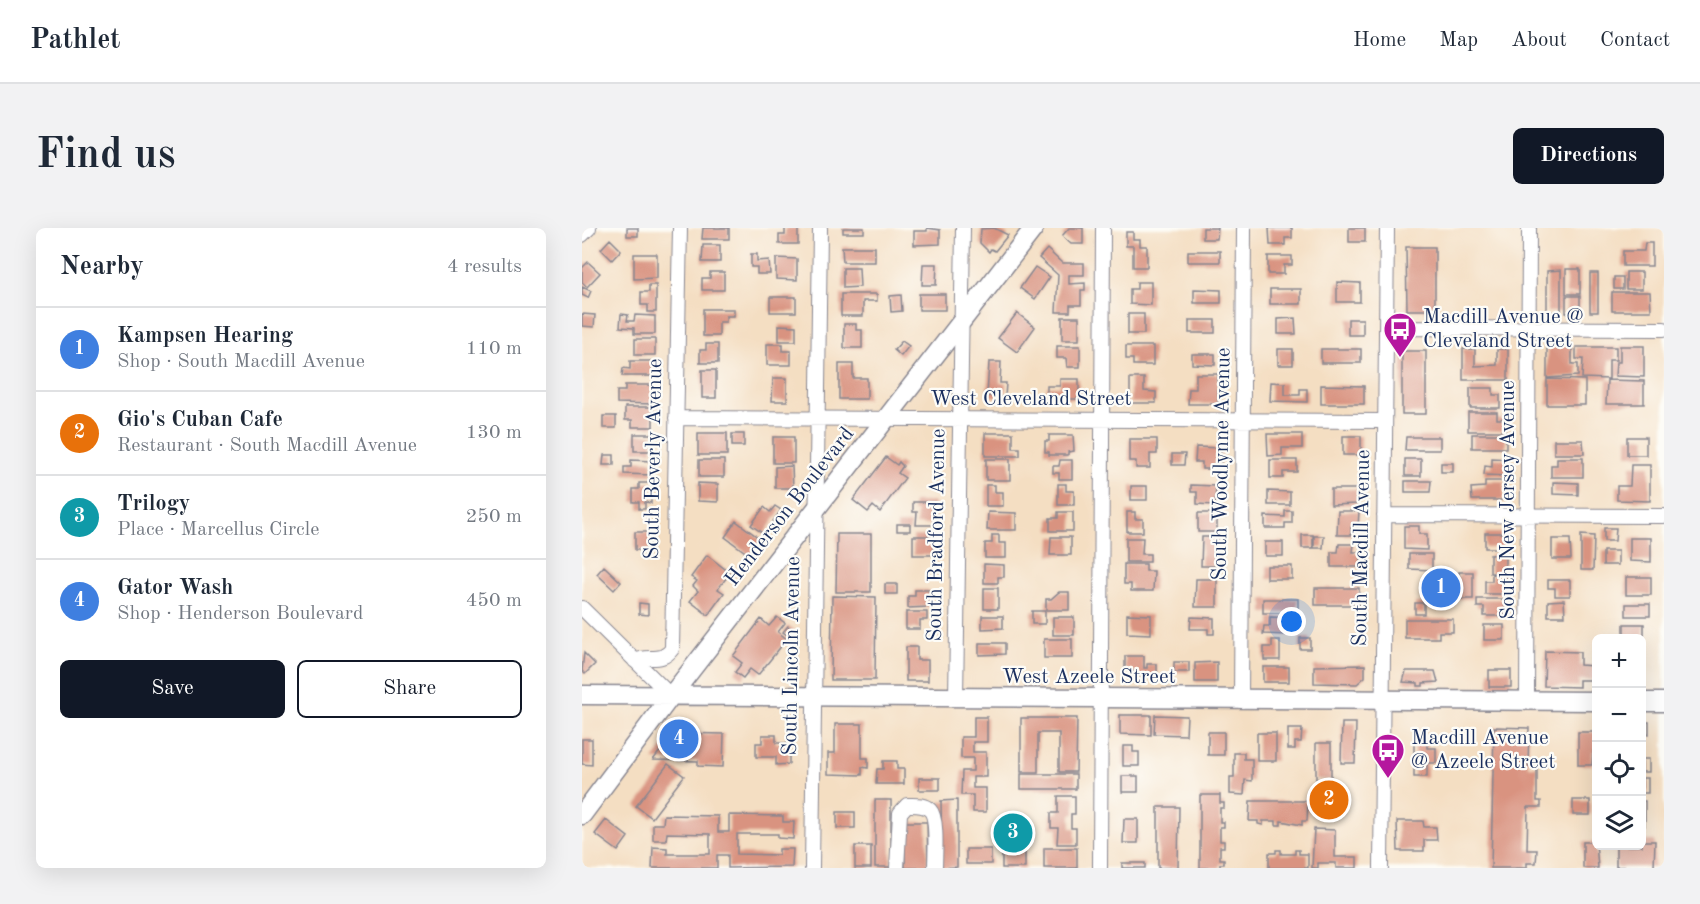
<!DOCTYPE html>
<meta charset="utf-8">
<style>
:root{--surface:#fff;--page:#f2f2f3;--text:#1f2937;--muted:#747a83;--line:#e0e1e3;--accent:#111827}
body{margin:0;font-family:"Old Standard TT",serif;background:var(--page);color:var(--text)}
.controls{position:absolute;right:18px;bottom:18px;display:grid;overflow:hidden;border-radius:9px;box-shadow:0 6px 24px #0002}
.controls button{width:54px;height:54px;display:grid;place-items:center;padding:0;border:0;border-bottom:2px solid var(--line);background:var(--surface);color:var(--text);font:30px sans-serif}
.you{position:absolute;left:710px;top:394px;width:21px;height:21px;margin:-15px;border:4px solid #fff;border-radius:50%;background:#1a73e8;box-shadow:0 0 0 9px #1a73e833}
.badge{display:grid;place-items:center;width:39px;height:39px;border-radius:50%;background:var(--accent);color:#fff;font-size:20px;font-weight:700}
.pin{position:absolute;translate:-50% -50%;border:3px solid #fff;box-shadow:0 2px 6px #0006}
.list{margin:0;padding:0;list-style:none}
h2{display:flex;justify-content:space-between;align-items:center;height:78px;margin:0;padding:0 24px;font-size:26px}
h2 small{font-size:20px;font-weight:400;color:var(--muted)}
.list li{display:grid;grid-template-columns:39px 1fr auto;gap:18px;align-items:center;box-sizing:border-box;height:84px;padding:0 24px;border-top:2px solid var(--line)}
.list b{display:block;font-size:22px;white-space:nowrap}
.list p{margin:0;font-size:20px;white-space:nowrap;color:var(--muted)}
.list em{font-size:20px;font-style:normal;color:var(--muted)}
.actions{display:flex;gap:12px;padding:18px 24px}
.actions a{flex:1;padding:14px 0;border:2px solid var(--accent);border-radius:9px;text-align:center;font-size:21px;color:var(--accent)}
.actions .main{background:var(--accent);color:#fff}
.icon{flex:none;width:33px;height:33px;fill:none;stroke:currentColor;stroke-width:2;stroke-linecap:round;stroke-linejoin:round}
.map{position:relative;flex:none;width:1082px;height:640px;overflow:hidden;border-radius:9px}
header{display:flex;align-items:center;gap:36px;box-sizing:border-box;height:84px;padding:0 30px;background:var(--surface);border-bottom:2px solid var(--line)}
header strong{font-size:28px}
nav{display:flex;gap:33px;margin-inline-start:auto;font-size:21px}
.intro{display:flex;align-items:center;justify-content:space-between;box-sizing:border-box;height:144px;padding:0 36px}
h1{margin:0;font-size:42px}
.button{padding:15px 27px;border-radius:9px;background:var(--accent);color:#fff;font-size:21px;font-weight:700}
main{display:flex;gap:36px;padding:0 36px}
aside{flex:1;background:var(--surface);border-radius:9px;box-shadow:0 6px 24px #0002}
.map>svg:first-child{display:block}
.building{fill:#d99380}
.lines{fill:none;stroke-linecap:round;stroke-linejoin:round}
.minor-casing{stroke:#888690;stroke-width:16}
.major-casing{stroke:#888690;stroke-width:21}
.minor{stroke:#fff;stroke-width:14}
.major{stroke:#fff;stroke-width:18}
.labels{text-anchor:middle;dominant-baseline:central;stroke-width:4.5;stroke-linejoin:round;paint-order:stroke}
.poi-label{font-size:21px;fill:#1b2f5e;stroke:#fdfcf7;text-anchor:start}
.street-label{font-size:21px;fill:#1b2f5e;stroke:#fdfcf7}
</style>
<header>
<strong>Pathlet</strong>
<nav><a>Home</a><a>Map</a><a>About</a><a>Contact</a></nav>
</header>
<div class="intro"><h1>Find us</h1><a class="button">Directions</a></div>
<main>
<aside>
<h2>Nearby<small>4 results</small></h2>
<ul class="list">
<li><span class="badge" style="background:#3f7fe0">1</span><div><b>Kampsen Hearing</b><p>Shop · South Macdill Avenue</p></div><em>110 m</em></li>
<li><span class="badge" style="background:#e8710a">2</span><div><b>Gio's Cuban Cafe</b><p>Restaurant · South Macdill Avenue</p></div><em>130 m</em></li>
<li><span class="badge" style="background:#0f9aa8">3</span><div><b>Trilogy</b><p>Place · Marcellus Circle</p></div><em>250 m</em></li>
<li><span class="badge" style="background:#3f7fe0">4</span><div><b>Gator Wash</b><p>Shop · Henderson Boulevard</p></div><em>450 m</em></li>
</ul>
<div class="actions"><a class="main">Save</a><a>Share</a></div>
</aside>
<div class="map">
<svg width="1082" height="640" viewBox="0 0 1082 640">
<rect width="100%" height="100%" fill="#fdfcf7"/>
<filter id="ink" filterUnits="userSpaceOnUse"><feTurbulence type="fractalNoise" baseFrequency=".0167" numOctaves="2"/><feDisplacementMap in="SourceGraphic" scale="12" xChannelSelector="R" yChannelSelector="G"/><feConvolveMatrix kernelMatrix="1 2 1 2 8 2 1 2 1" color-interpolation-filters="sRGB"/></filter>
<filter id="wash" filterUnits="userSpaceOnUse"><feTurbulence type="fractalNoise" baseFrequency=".008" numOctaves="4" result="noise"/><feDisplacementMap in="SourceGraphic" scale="24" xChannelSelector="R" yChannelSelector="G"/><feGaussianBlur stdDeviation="1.35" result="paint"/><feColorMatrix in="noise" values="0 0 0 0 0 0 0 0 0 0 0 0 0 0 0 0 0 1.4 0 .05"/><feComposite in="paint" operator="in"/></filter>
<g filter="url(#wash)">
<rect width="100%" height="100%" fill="#f4dec2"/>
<g id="blocks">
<path class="building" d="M45 0H56V8H45Z
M121 0H147V11H120Z
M203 0H216V16H197V7H203Z
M261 0H282V5H261Z
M345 0 358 2V16L332 17V3H345Z
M412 0 426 7 413 23 409 21 407 24 398 15 399 1Z
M487 0H501V16H489L480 8Z
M621 0H636L635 11H621Z
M687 0H710V10H703V17H688Z
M767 0H783V14H767Z
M544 4H551V11H558V18H565V39H551V18H544Z
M28 11 39 22 30 32 19 21Z
M1063 15H1070V38H1041V23H1062Z
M121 17H138V34H120Z
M260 19H293V34H261Z
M824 19H853V82H825Z
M465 21 480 35H502V47H487V56L503 55V62H499V77H488V84H474L476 47 457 30Z
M606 23H638V34H606Z
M52 26H75V50L52 51Z
M169 26H175V33L187 32 188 46H175V39H169Z
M686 28H710V37H702V46H686Z
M194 30 215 31V52L194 51Z
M6 34 18 45 5 59 0 54V40Z
M341 36H355L354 57H340Z
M453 39 468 49 453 71 438 60Z
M261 40H277L278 59 261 60Z
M984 41H998V66H984Z
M979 42V84H965V43Z
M128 44H142V62H120V50H128Z
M1044 44H1060V61H1044Z
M1008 45H1016V84H1008Z
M1032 49H1041V61H1032Z
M555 54H569V77L548 76V61H555Z
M755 54 778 55V74H755Z
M67 57H74V84H66V77H59V64H67Z
M0 59 9 63 6 70 0 67Z
M612 61 639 62V75H612Z
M688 61H719V76H688Z
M1030 64H1068L1069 83H1030Z
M259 66H295V73H281V88H259Z
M337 66H363V82H337Z
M319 67 320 83 309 84 308 68Z
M984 68H998V85H984Z
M188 69H214V84H188Z
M121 81H152V88H144V94H137V108H121Z
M435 85 453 99 435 124 416 110Z
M0 86 13 87 12 99 0 98Z
M39 86 46 87 45 93H52L53 87 73 88V106H52V100L38 99Z
M546 86H562V106H546Z
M480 89H497V112H480Z
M713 90 714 106H696V91Z
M766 91H781V107H766Z
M607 92H633V105H607Z
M262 96H274V102H280V120H262Z
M197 97 214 98V113H197Z
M53 111H73V127H53Z
M320 113 327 118 319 128 312 122Z
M965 115H990V136H996V148L965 150Z
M124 116H136V135H118V122H124Z
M185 116H201V123H209V137H185Z
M475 118H498V139H485L484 130H475Z
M544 118H571V137H551V131H544Z
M1038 118H1062V149L1033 148 1034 134H1038Z
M994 119H1034V132H1027V151L1000 150 1001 131H994Z
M696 121H711V137H696Z
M739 121H779V135H739Z
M881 121H893V138L915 137V121H926V152H881Z
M820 123H844V186H820Z
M610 126H633V137L610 136Z
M48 133H71V148H40L41 140 48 141Z
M407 134H419L418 155H424L423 169 405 168Z
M257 136H271V150H285V171H257Z
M120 142H134V170H120Z
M614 146H636V176H606L607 161H614Z
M191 150H205V173H190Z
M548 150H562V163L574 164V175H548Z
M478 151H497V171H465V158H478Z
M965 151 1003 152V177H965Z
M1025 152 1062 153V176H1024Z
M689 154 703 155V167H718V161H725V174L688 173Z
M43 157H72V176L35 175V163H43Z
M739 157 782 158V176H739Z
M888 160H911V167H918V180H888Z
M43 179H71V199H50V192H43Z
M886 184H915V191H923V203H886Z
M21 188H34V200H21Z
M116 205H145V227H116Z
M403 205H431V220H438V228H403Z
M52 206H70V223H52Z
M150 206H162V218H150Z
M685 206H720V220H700V227L686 228Z
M890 206H924V220H890Z
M467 207H491L492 223 486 224V227H467V224H463V213H467Z
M761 208H779V227H761Z
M191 209H212V235H191Z
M824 209H858V222H823Z
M1045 209H1064V227H1045Z
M547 211H575V226H568V240H554V233H547Z
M972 212H1001L1002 226H972Z
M614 219 639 220V234H633L632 241H620V234H613Z
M590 226H603L602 237H590Z
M22 227H32V237H21Z
M304 229 315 237 317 234 321 238 316 245 323 250 298 284 291 278 286 284 271 272Z
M910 230 925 231 924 248 902 247 903 238 910 239Z
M975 230H1001V249H969V237H975Z
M404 231H428V252H404Z
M823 231H839V248H823Z
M49 232 70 233V247L42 246V239H49Z
M117 232H142V249H117Z
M478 232H490V251H477V245H471V238H477Z
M688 232H715V244H701V250H688Z
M859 235H871V244H859Z
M1049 237H1068V273L1035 272V258H1048Z
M210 238 211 260H193V239Z
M823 253H849L848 264H823Z
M903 253H922V272H890L889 260 903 259Z
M971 254 996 255V267L971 266Z
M57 255H69V275L63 274V281H57V274H51V261H57Z
M116 255 136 256V274L116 273Z
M476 256H484V263H492V277H476Z
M404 257H413V264H421V278H404Z
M609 257 634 258 633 277 615 276V264H609Z
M549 258H565V272H549Z
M749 261H775V276L749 277Z
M686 263 708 264V277H686Z
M331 274H352V297H334L335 284H331Z
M193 278 199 282 182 306 169 297 182 279 188 284Z
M703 283H710V295H703V300H683V288L703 289Z
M756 283H777L776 299H769V307H755Z
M406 284 434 285V302H405Z
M476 284H491V303H468V290H476Z
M545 284H553V291H561V304H545Z
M616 285H635V304H616Z
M154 293 181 313 170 329 143 309Z
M315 296H328V303H315Z
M822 298H837V306H845V322L822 321Z
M1022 300H1034L1033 313H1022Z
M53 304H68V322H53Z
M903 305H924L925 320H903Z
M255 306H289V364H254Z
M410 307H417V315H424V330H403V315H410Z
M720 307H731V320H720Z
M999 307 1012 308 1011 342H999Z
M331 308H352V327H331Z
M732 308H742L741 320H732Z
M469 309H489V327H468Z
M620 309H635L634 338H619Z
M544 310H561L560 326H568V334H544Z
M1048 310H1069V334L1048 333Z
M970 311H988L989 331H970Z
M683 314H701V328H683Z
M757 316H772L771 324H779V339H749V324H756Z
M1021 323H1036V337H1021Z
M827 326H850V342L827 341Z
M923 326V345H908V327Z
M125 327 148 345 136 361 142 365 126 387 108 373 116 363 111 358 115 353 109 349Z
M402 336 422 337V349H416V355H402Z
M542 336H564V343H572L571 363H549V356H542Z
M22 338 39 354 32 362 15 346Z
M685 338H710V351H685Z
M877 344H891V371H856V350H877Z
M910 346 924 347 923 366H903V353H910Z
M1044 349H1069V367H1044Z
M614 351H635V379H613Z
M966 352H988V368H973V360H966Z
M303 356H315V366H303Z
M402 360H416V381H402Z
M733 360H777V377H733Z
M333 362H347V379L326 380V368H333Z
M477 364H487V382H464V371H469Z
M250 368 294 369 293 452H249Z
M681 371H716V385H681Z
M895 371H923V388H902V379H895Z
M982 372 983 388H966V373Z
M57 375 66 376V387L57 386Z
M833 375H842V386H833Z
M1044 376H1068V388H1044Z
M450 383H463V396H450Z
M324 384H345V392H338V401H324Z
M545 386 569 387V406L545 405Z
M400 388H421V400L400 401Z
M195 389 203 395 196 404 205 411 176 447 168 441 161 450 153 444 160 435 151 428 179 391 187 398Z
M471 389H492V407H471Z
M609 389 632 390V406H626V401H608Z
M688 389 708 390 707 407 681 406 682 398H688Z
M823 391H871V404H857V410H823Z
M1042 396H1062V410H1042Z
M902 397H922V412H902Z
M206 398 216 405 211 411 201 404Z
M718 410H728V421H718Z
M462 411H490V430H462Z
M690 412H698V432H682V419H690Z
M397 415H423V426L397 427Z
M324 419H335V432H346V453H324Z
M963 423 998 424V437L1012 438V452H997V459L962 458Z
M2 425 13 436 3 446 0 443Z
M543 428H562V440H565V436H575V448H551V442H543Z
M592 434H607V444H592Z
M635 434V454H613V435Z
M783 437V449L775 456 732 455V438Z
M681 439H707V454H681Z
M907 442H929V459H907Z
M824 443H853L856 454 841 455V458H836V455L821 454Z
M538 487H569V507L538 506Z
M573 487 605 488 604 507 572 506Z
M392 489H405V514H391V524H404V549H391V560H404V584H391V567H379L380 543H391V530H379V509H392Z
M439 490H495L494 544H477V505H456V544H439Z
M1060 494H1067V506H1060Z
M760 495H774L773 535H759Z
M253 496H280V530H286V540L280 539V547L246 546V525H253Z
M912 499 947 500 946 538H955V573H959V579H946L945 622H955L954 635H945V640H909Z
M706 501H720L719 514H713V521H706Z
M626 504H642V527H626Z
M996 504H1014V523H1011L1010 537H996Z
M92 505 142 506 141 539 116 538V533L71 532Z
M675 505H694V533H675Z
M180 507H194V515H207V536L194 537V529H174V515H180Z
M0 511H10V537L0 536Z
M832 513H841L845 515V520H854V535H845V549H832Z
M734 515H749V552L734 551Z
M541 518H551V524H557V538H541Z
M652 525H662V531H670V553L663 552 662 567 648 566V549H652Z
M1060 531H1067V544H1060Z
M301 533H315V541H322V556H294L295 541H301Z
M86 536 102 548 70 590 54 578Z
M439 546H494V561H439Z
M540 548H556V564H540Z
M337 550H358V562H337Z
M1060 550H1066V565H1060Z
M741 556H760V581H735V562L741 563Z
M618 567H638V575H642V580H638V594H642V599H638V613H642V619H638V631H642V636H638V640H618Z
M476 568H493V586H489V600H494V616H475L476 600H469V585H476Z
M293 572H309V639H293Z
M375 572V639L360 640 359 573Z
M991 572H1008V587H991Z
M668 573H726L725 593H720V597L699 593V597H694V593H681V597L676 596V593H667Z
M1060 573H1063V598H1060Z
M576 579H597L596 640H576Z
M255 584H273V600H255Z
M82 587 136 588V604H147V587L201 588V594H212L211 611 196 610V606H155V626L197 627V621H211L210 639 146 640V627H135V640H70L71 619 85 620V626H128V606L85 605 84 612H71V596H81Z
M542 591H556V615H541Z
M24 592 46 609 36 623 13 606Z
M815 593H841L842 599H854L855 612H842V623H816Z
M323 594H345L346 640H323Z
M420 599H443V640H420Z
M732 601 753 602V629H775V640H754V635H736V640H730Z
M1060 613H1073L1072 639H1034V618H1060Z
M1001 614H1014L1016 640H1001Z
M273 618H289V640H273Z
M462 620H495V640H462Z
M384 621H409V636H384Z
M694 622H699V626H713V622H717V626H726V640H687V625H694Z
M540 635H563V640H540Z"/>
</g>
</g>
<g filter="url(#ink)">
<use href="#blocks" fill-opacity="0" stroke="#888690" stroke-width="1.5"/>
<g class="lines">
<defs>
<path id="minor" d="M0 7 7 0
M804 100 1082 101
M94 190 803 193
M802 287 1082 288
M0 380 89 468
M53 433C67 426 79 436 90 421L98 0
M374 470 381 0
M659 473 662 0
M945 473 947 0
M230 640 238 0
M315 640 318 585 325 577C333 577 342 576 348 582 356 590 353 627 353 640
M518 640 521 0
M799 640 805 0"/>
<path id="major" d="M0 467 1014 473
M1060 474H1082
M0 587 89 468 452 0"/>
</defs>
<use href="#minor" class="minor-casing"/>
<use href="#major" class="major-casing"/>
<use href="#minor" class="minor"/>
<use href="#major" class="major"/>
</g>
</g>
<defs>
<symbol id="bus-pin" viewBox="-11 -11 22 30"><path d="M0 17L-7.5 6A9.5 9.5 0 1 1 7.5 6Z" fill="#b5179e" stroke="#fdfcf7"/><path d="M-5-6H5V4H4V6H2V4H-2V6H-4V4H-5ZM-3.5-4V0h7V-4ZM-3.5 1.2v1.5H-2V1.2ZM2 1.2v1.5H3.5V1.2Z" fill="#fff"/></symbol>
</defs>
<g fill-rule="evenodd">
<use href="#bus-pin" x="799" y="82" width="38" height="52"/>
<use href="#bus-pin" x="787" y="503" width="38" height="52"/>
</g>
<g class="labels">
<g class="poi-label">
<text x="841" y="89">Macdill Avenue @<tspan x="841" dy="24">Cleveland Street</tspan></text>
<text x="829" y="510">Macdill Avenue<tspan x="829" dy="24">@ Azeele Street</tspan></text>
</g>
<g class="street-label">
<text x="449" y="171">West Cleveland Street</text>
<text transform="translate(72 231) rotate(-89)">South Beverly Avenue</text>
<text transform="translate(640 236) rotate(-89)">South Woodlynne Avenue</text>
<text transform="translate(926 272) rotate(-90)">South New Jersey Avenue</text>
<text transform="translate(208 279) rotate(-52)">Henderson Boulevard</text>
<text transform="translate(355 307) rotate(-89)">South Bradford Avenue</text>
<text transform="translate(780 320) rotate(-89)">South Macdill Avenue</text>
<text transform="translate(210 428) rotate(-89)">South Lincoln Avenue</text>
<text x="507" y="449">West Azeele Street</text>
</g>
</g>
</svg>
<div class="controls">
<button>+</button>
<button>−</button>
<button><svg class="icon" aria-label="locate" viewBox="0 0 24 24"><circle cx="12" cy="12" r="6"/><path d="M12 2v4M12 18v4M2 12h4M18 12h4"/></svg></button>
<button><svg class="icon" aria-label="layers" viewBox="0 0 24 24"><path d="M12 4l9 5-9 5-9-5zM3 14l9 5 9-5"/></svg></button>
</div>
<div class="you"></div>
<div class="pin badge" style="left:859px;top:360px;background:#3f7fe0">1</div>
<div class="pin badge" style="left:747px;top:572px;background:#e8710a">2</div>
<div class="pin badge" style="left:431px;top:605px;background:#0f9aa8">3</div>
<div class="pin badge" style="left:97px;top:511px;background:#3f7fe0">4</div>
</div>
</main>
